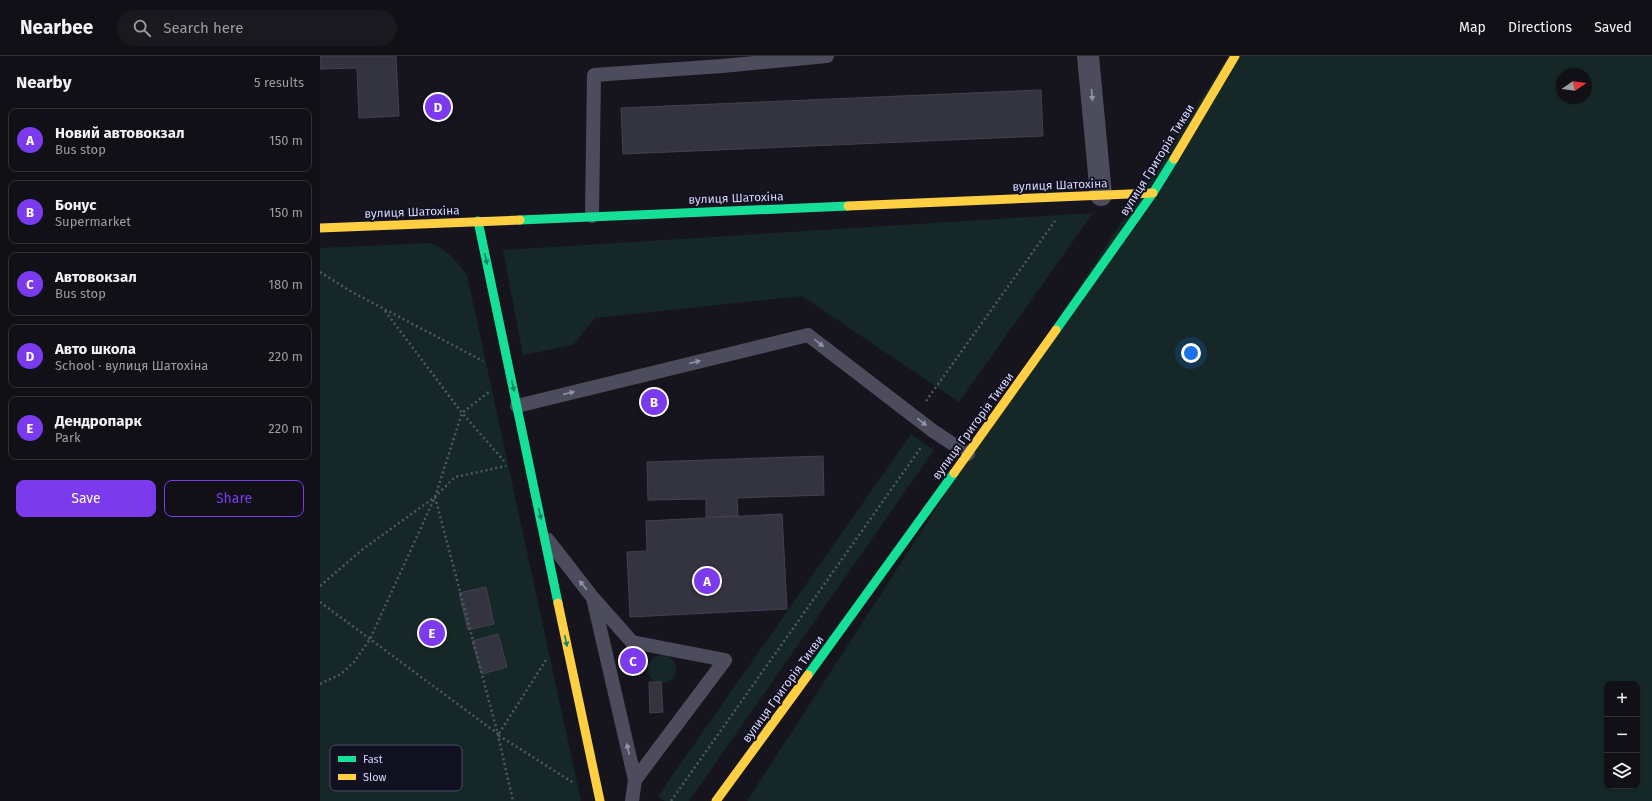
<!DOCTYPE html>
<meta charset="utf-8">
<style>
:root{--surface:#101016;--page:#19191f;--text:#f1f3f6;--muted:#9c9da1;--line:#303035;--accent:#7c3aed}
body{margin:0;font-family:"Fira Sans",sans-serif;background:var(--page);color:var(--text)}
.controls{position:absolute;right:12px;bottom:12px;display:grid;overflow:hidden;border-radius:8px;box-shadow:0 1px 3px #0004}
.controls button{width:36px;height:36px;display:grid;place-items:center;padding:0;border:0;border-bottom:1px solid var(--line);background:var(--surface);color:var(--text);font:20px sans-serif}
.compass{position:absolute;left:1236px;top:12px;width:36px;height:36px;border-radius:50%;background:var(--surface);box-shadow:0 1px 3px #0004;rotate:77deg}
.you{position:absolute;left:871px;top:297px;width:14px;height:14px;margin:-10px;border:3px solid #fff;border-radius:50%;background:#1a73e8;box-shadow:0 0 0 6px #1a73e833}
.badge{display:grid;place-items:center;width:26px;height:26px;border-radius:50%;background:var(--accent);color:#fff;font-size:13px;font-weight:700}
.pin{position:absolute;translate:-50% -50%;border:2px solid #fff;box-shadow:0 1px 4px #0006}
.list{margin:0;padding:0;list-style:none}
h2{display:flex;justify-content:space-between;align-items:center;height:52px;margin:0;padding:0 16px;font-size:17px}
h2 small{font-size:13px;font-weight:400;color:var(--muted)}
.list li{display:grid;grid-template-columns:26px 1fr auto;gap:12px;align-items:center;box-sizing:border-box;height:64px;margin:0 8px 8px;padding:0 8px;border:1px solid var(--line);border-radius:8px}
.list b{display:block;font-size:15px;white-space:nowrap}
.list p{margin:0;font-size:13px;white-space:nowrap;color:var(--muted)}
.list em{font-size:13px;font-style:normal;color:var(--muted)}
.actions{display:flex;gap:8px;padding:12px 16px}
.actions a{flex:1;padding:9px 0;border:1px solid var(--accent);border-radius:8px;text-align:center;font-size:14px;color:var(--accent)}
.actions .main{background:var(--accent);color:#fff}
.icon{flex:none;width:22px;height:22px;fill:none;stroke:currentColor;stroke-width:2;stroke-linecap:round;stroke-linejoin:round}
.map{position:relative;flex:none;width:1332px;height:745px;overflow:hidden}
header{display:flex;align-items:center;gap:24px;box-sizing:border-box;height:56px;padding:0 20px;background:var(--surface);border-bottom:1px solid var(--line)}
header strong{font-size:19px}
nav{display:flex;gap:22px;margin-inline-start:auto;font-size:14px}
.search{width:280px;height:36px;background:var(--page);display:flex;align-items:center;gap:10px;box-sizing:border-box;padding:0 14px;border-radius:22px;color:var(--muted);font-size:15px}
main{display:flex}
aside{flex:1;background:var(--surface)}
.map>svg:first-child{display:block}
.green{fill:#152827;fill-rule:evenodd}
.building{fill:#343340;stroke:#434151}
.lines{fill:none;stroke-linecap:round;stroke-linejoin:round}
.path{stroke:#4d5a64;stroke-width:2.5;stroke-dasharray:2 3;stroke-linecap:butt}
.lane{stroke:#4c4c5d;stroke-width:14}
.street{stroke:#4c4c5d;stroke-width:22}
.fast{stroke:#16e098;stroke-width:9}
.slow{stroke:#ffcf43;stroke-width:9}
.oneway{fill:#9292ac}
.oneway2{fill:#148363}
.labels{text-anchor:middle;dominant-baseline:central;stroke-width:4;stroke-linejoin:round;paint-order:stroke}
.street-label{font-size:12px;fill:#d8d7fa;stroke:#121122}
.key{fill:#121122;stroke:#4d4c63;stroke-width:1}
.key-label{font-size:11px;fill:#d8d7fa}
</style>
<header>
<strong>Nearbee</strong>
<div class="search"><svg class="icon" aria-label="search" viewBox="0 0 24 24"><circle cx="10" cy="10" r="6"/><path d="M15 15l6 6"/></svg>Search here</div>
<nav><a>Map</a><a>Directions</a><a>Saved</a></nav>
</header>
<main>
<aside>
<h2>Nearby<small>5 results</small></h2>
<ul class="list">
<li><span class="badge">A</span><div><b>Новий автовокзал</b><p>Bus stop</p></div><em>150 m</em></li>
<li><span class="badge">B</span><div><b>Бонус</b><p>Supermarket</p></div><em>150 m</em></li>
<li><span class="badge">C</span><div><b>Автовокзал</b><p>Bus stop</p></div><em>180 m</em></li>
<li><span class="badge">D</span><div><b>Авто школа</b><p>School · вулиця Шатохіна</p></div><em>220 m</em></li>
<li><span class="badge">E</span><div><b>Дендропарк</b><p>Park</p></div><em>220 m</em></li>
</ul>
<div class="actions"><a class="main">Save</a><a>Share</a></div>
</aside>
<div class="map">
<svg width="1332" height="745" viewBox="0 0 1332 745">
<rect width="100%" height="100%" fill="#16151e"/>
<path class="green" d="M909 0H1332V745H427ZM1242 18H1266V42H1242ZM1287 628H1317V730H1287Z
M773 157 639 346 482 240 275 262 253 289 203 299 183 194Z
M111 187C127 194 137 205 147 219L261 745H0V192Z
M591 378 614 394 369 745H345L338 740Z
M328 613a14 14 0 1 1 28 0a14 14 0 1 1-28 0Z"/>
<path class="building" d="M0 0H76L79 60 39 62 37 12 0 13Z
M721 34 723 80 303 98 301 52Z
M503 400 504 439 417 442 418 460 386 461V443L328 444 327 406Z
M462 458 467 553 310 561 307 496 327 495 326 465Z
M166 531 174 568 148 574 139 537Z
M178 578 187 611 162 618 152 585Z
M329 626H341L343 656 330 657Z"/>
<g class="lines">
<path class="path" d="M0 216 30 235 163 305
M65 255 142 357 184 405
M606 345 735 165
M115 441 178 679 193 745
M0 530 43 493 115 441 135 421 186 410
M0 546 178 678
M226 604 178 679 252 726
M0 628 21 618 34 606 50 583 115 441 142 357 170 335
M351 745 602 390"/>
<path class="lane" d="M272 160 274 19 402 10 507 0
M197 350 488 279 613 375 648 398
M228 484 273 542 315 724 312 745
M273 542 312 586 405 604 315 724"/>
<path class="street" d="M768 0 781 139"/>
<path class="fast" d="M200 164 528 150
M158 165 238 547
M736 274 833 137 854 103
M488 619 634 417"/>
<path class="slow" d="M854 103 915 0
M528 150 833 137
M0 172 200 164
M634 417 736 274
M238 547 280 745
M396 745 488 619"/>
</g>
<defs><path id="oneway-solid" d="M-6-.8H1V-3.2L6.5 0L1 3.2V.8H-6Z"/></defs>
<g class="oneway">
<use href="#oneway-solid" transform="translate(772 39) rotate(85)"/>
<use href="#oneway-solid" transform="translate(499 287) rotate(38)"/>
<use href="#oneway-solid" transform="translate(375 306) rotate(-14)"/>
<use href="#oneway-solid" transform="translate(249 337) rotate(-14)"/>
<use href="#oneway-solid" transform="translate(602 366) rotate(38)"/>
<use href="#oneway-solid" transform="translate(263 529) rotate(-128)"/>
<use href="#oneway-solid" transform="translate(308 693) rotate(-103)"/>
</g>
<g class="oneway2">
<use href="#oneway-solid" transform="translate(166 203) rotate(78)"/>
<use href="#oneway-solid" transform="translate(193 330) rotate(78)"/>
<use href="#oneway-solid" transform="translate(220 458) rotate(78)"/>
<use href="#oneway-solid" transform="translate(246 585) rotate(78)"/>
</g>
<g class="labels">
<g class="street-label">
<text transform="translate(837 104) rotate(-58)">вулиця Григорія Тикви</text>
<text transform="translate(740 129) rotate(-2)">вулиця Шатохіна</text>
<text transform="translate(416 142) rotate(-2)">вулиця Шатохіна</text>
<text transform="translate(92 156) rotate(-2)">вулиця Шатохіна</text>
<text transform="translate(653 370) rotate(-54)">вулиця Григорія Тикви</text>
<text transform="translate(463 633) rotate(-54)">вулиця Григорія Тикви</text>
</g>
</g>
<rect x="10" y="689" width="132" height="46" rx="6" class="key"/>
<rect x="18" y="700" width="18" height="6" fill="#16e098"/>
<rect x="18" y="718" width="18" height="6" fill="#ffcf43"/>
<g class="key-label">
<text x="43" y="707">Fast</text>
<text x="43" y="725">Slow</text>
</g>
</svg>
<div class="controls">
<button>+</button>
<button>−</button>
<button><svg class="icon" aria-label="layers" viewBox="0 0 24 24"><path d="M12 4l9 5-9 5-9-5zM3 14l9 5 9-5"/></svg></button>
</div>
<svg class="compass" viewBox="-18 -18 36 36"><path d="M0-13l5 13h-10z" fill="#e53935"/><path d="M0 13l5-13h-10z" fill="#9c9da1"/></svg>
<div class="you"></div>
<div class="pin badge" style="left:387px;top:525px">A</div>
<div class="pin badge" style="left:334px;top:346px">B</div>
<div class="pin badge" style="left:313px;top:605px">C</div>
<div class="pin badge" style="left:118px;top:51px">D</div>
<div class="pin badge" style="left:112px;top:577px">E</div>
</div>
</main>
